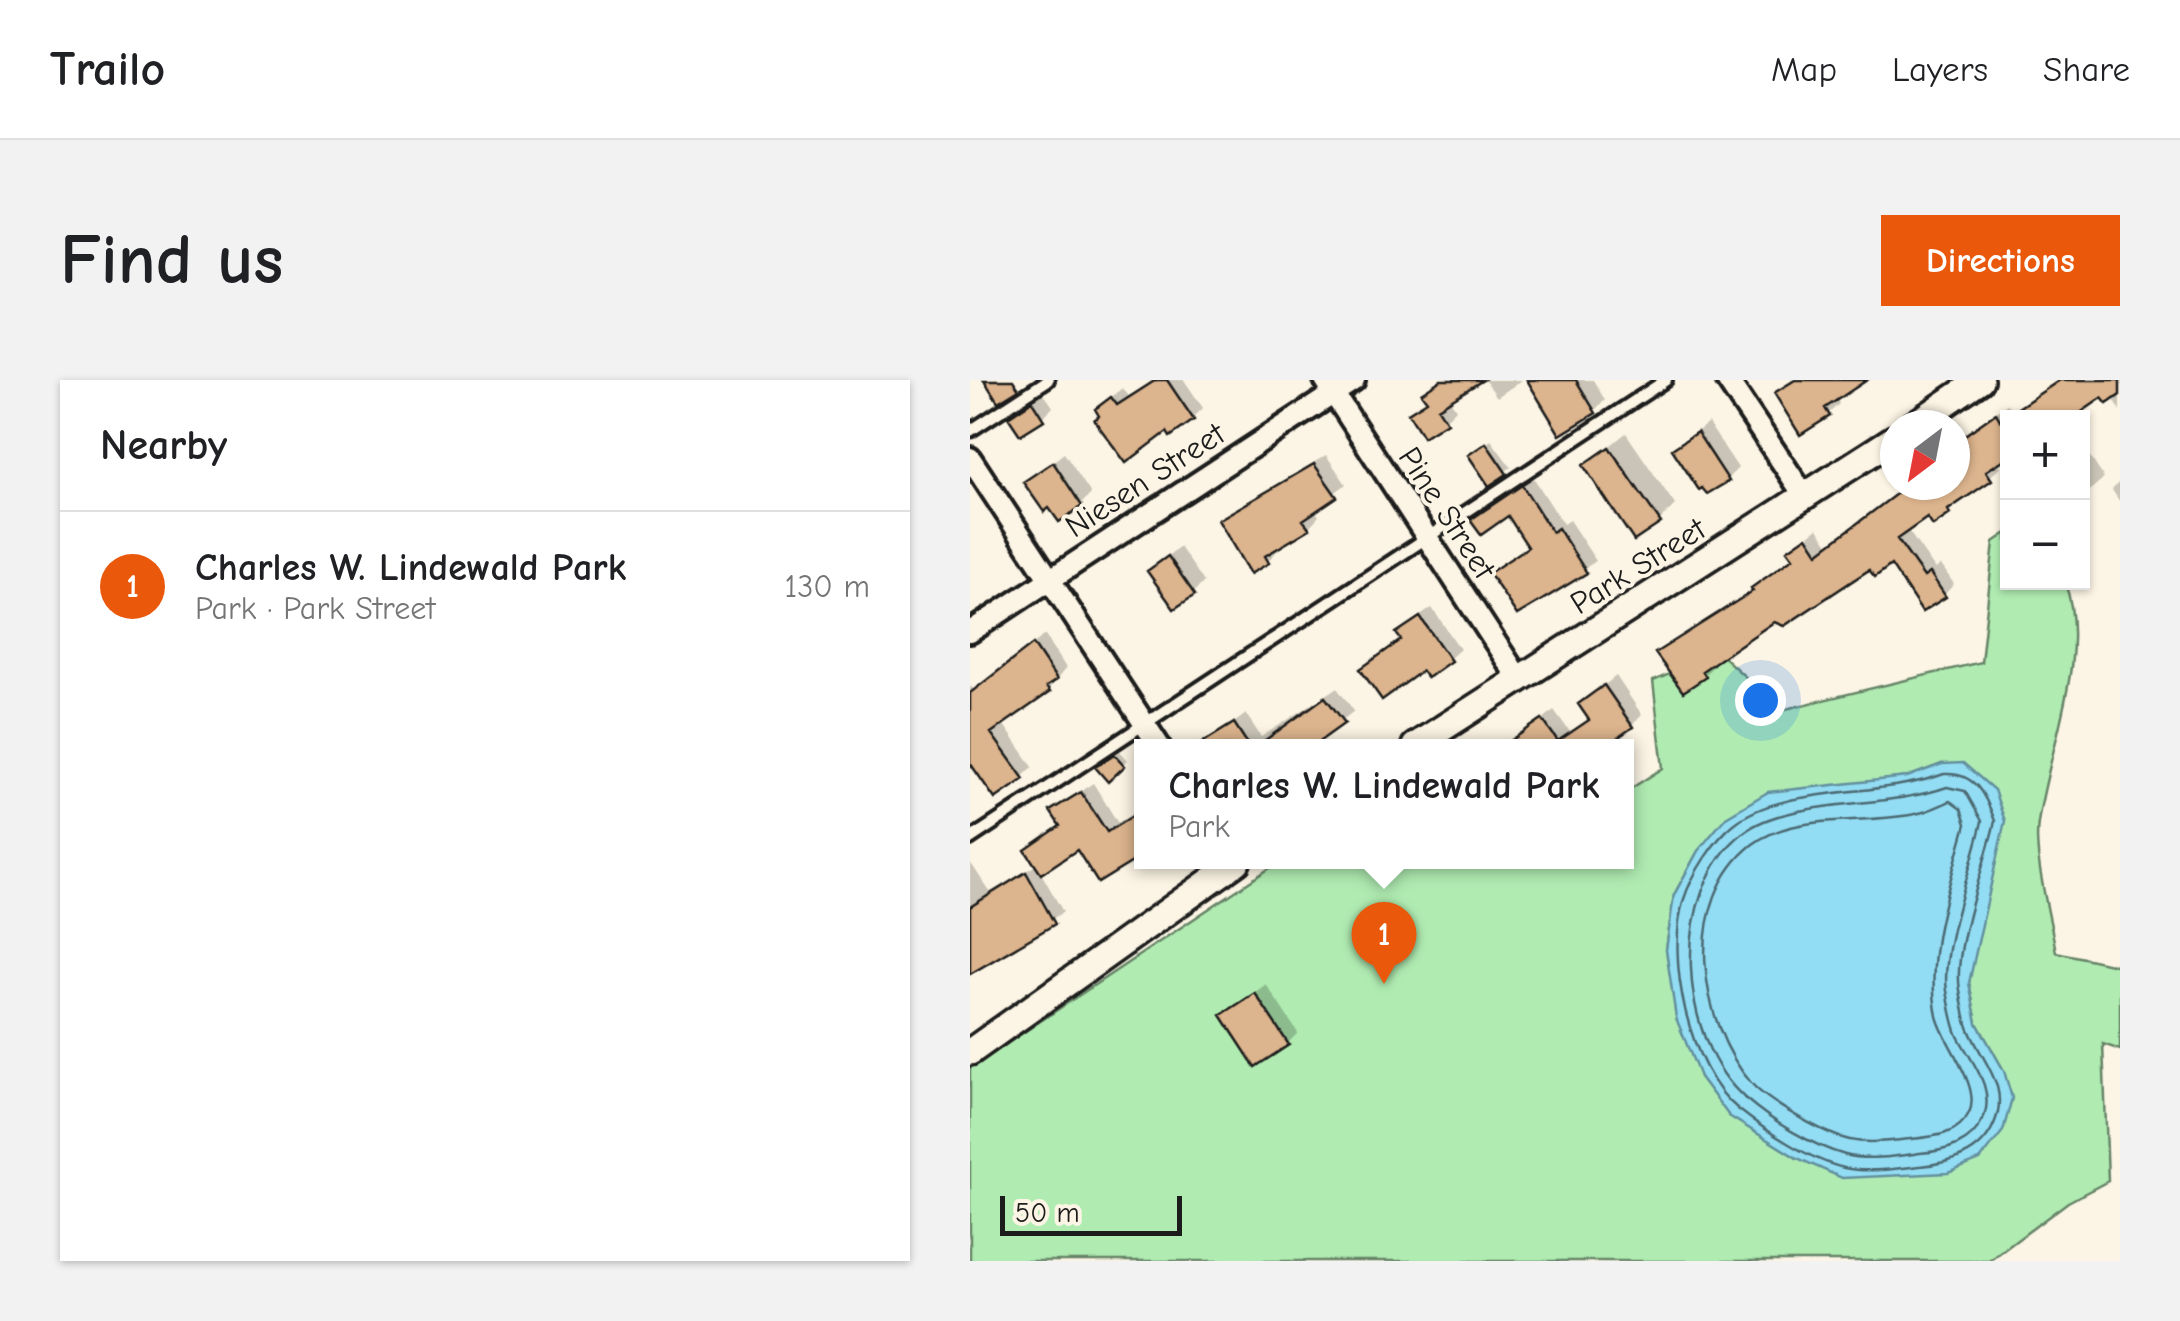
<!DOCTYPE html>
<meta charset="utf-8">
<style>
:root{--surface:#fff;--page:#f2f2f2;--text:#202124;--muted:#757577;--line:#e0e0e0;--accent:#ea580c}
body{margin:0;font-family:"Comic Neue",sans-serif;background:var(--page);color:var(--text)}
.controls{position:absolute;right:30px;top:30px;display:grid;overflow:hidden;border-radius:0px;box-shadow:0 2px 8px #0004}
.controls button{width:90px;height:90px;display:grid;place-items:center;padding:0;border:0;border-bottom:2px solid var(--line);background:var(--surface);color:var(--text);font:50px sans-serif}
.compass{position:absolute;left:910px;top:30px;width:90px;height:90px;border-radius:50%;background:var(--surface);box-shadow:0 2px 8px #0004;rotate:212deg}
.scale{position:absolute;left:30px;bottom:25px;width:182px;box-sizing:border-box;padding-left:10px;border:5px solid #1c1c1c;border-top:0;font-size:28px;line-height:35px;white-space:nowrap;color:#1c1c1c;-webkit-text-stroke:8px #fcf5e5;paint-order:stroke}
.you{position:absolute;left:790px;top:320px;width:35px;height:35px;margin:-25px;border:8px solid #fff;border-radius:50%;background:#1a73e8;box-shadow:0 0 0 15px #1a73e833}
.badge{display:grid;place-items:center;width:65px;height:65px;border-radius:50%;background:var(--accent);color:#fff;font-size:32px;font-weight:700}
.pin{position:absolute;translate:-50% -82px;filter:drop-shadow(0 2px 5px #0008)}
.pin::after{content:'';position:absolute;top:52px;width:35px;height:30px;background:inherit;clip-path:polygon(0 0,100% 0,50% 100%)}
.popup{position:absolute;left:164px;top:359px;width:500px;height:130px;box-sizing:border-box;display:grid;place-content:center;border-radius:0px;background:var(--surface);filter:drop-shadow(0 2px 8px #0005);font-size:32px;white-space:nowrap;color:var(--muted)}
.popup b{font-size:38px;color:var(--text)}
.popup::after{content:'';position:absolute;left:50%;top:100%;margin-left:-20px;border:20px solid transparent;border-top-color:var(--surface)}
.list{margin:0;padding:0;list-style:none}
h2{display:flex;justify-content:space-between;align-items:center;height:130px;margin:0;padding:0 40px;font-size:42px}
h2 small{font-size:32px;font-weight:400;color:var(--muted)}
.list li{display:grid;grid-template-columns:65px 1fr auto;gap:30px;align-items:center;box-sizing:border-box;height:150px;padding:0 40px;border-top:2px solid var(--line)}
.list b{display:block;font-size:38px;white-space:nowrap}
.list p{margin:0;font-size:32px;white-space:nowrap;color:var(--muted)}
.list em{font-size:32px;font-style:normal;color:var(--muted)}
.map{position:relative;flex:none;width:1150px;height:881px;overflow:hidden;border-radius:0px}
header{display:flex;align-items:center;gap:60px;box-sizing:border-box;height:140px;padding:0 50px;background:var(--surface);border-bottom:2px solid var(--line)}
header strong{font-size:48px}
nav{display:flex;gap:55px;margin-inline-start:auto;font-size:35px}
.intro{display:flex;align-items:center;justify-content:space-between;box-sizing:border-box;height:240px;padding:0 60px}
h1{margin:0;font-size:70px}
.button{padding:25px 45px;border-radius:0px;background:var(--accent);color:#fff;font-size:35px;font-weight:700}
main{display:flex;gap:60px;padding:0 60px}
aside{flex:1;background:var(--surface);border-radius:0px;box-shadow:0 2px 8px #0004}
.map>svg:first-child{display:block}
.green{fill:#b0ecb2;stroke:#668467;stroke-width:2.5;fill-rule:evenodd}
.water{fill:#93ddf4;stroke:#63909e;stroke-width:2.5}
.shadow{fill:#0003}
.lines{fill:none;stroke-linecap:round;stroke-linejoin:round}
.shore{stroke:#4c6972;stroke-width:2.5}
.building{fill:#dcb48d;stroke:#1c1c1c;stroke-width:2.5}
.service-casing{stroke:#1c1c1c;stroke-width:18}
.minor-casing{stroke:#1c1c1c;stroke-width:28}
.tertiary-casing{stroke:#1c1c1c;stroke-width:32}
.service{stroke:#fcf5e5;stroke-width:10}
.minor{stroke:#fcf5e5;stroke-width:20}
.tertiary{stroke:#fcf5e5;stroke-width:25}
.labels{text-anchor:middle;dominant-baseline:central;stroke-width:8;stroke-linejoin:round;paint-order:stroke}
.street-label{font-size:32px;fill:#1c1c1c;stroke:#fcf5e5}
</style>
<header>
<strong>Trailo</strong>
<nav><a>Map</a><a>Layers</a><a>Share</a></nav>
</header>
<div class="intro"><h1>Find us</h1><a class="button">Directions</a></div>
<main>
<aside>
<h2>Nearby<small></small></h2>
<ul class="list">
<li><span class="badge">1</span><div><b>Charles W. Lindewald Park</b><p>Park · Park Street</p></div><em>130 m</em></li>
</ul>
</aside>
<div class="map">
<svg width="1150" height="881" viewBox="0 0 1150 881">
<rect width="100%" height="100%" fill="#fcf5e5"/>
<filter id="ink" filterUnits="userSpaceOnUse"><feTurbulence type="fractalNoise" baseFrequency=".01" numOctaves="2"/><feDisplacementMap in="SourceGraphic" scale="20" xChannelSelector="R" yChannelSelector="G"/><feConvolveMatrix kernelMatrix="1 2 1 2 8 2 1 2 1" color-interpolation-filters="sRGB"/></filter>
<g filter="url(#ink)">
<path class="green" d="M1037 153 1038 202 1095 203C1121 274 1078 370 1068 443 1063 476 1080 536 1086 572L1150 586V670L1133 664 1138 801 1098 822 1019 881H0V688L309 482H656L657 411 693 388 683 301 749 273 812 330 1011 282 1024 162ZM972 384 1010 540 999 603 1007 643 1034 691 827 778 759 735 730 697 696 570 704 515 728 471 887 404 938 397Z"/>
<path class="water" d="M993 383 1024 410 1035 441 999 603 1007 643 1034 691 1042 718 1033 751 1010 780 978 793 872 798 827 778 759 736 730 697 706 638 696 570 704 515 728 471 756 437 798 412 937 397 972 384Z"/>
<path class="shadow" d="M184 0H214L233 28 222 39 198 49 128 29 152 8 159 16Z
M468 0H508L479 18 486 29 475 40 441 33 458 19 454 13Z
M515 0H552L527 17Z
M560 0H623L635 20 624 31Z
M822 0H892L866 18 869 24 858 34 807 13Z
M1089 0H1150V31L1143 17 1133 14 1038 38 1027 81 1031 87 979 132 957 134 937 149 965 189 971 185 984 204 974 215 921 182 900 186 811 238 742 281 745 285 734 295 689 273 784 209 824 177 820 170 848 148 859 164 939 105H985V61L1037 24 1042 31Z
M73 12 83 27 72 38 41 37Z
M738 43 768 88 757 99 705 69Z
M656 53 705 125 689 141 616 85Z
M521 60 541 87 520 103 506 71Z
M1117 72 1134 98 1112 117V75Z
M94 73 121 114 111 124 57 102Z
M356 75 376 104 344 129 349 136 339 147 306 166 308 170 298 181 251 141Z
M563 97 593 144 599 140 626 181 547 232 522 193 560 165 538 133 503 140Z
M1150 101V122L1142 110Z
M210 167 234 202 223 213 180 191Z
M462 228 490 269 479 279 453 287 404 279 433 258 430 253 440 243Z
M75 255 96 288 78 310 32 342 63 387 52 397 0 380V306L4 310Z
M646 296 672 335 662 345 620 366H560L553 356 584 330 600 352 621 338 611 324Z
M367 308 384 331 339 366H244L240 361 276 334 291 357Z
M150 371 158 380 138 399 132 383Z
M123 403 148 443 172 428V475L108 466 70 491 93 532 0 591V482L20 512 68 484 58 470 91 444 83 431Z
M296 604 328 653 317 664 254 635Z"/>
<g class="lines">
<path class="shore" d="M974 394C1005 392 1015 414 1025 441 1016 483 982 570 990 610 992 622 994 636 998 647 1011 681 1041 706 1024 744 1011 775 980 783 950 786 927 789 897 793 874 788 840 780 796 751 768 729 719 690 695 577 714 519 722 494 744 460 764 444 812 405 910 418 974 394Z
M977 407 995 411 1012 441C1003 485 970 570 977 611 980 626 982 643 988 656 1001 682 1026 708 1013 739 1001 765 976 771 950 773 928 776 897 781 875 775 843 766 801 741 776 719 707 660 699 511 773 453 817 418 916 429 977 407Z
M980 421 991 429 996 444C980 505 954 572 967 636 973 663 1012 706 999 733 988 756 962 757 940 759 922 761 898 764 880 760 856 755 798 722 782 704 728 642 711 520 783 464 826 432 894 445 945 434 957 432 969 426 980 421Z"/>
</g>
<path class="building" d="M14 0H43L49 9 28 22Z
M186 0H197L224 40 200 57 197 52 156 83 124 40 129 36 125 29 141 17 147 25Z
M471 0H513L468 28 477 42 453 57 438 33 457 21 451 13Z
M557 0H606L626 33 590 55Z
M825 0H897L855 28 860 36 830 55 804 13Z
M1090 0H1150V15L1137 24 1132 18 1103 38H1038V77L1016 91 1022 100 978 130 980 134 963 146 957 138 927 159 954 197 960 193 976 217 952 232 921 185 905 197 899 190 814 246 804 242 732 291 736 297 713 312 685 273 783 211 781 208 823 178 817 170 837 156 848 173 938 105H985V62L1026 33 1030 40Z
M62 21 74 40 50 55 38 37Z
M727 52 759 101 737 114 732 108 729 110 702 69Z
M516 63 537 94 519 106 498 75Z
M639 67 691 143 664 161 613 85Z
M83 82 112 126 89 142 79 128 74 132 53 102Z
M344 84 367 117 333 140 340 149 295 176 299 183 280 194 248 140Z
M552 105 582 152 588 148 617 193 547 235 519 193 558 167 538 136 511 155 500 140Z
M198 176 225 215 204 229 177 191Z
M450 237 481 281 457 298 452 291 412 320 390 289 431 260 426 253Z
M63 264 87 300 76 307 80 312 21 353 54 399 25 419 0 383V313Z
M634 305 663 347 636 366H533L572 339 588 361 619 340 608 324Z
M355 317 375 343 343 366H287Z
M264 343 279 366H227Z
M144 374 155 386 138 402 125 387Z
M111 412 137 452 172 430V476L128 503 107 470 71 494 55 470 90 446 80 431Z
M56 492 85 544 0 594V527Z
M285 613 319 665 285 687 251 635Z"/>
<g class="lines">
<defs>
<path id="service" d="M0 51 78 0
M0 459 696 0"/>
<path id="minor" d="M355 0 549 299
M757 0 836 118
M0 78 189 366
M0 252 384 0"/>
<path id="tertiary" d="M944 45 1010 0
M445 366 925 58
M0 672 267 482"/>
</defs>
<use href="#service" class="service-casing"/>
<use href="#minor" class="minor-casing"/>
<use href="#tertiary" class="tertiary-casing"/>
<use href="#service" class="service"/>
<use href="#minor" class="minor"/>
<use href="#tertiary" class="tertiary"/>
</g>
</g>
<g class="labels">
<g class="street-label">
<text transform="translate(175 100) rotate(-33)">Niesen Street</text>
<text transform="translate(477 133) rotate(57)">Pine Street</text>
<text transform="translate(668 186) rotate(-32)">Park Street</text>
</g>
</g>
</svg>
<div class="controls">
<button>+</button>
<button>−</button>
</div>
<svg class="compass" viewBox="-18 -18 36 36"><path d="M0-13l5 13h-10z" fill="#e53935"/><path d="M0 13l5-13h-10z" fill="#757577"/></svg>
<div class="scale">50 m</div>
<div class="you"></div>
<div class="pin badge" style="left:414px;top:604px">1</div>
<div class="popup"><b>Charles W. Lindewald Park</b>Park</div>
</div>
</main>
